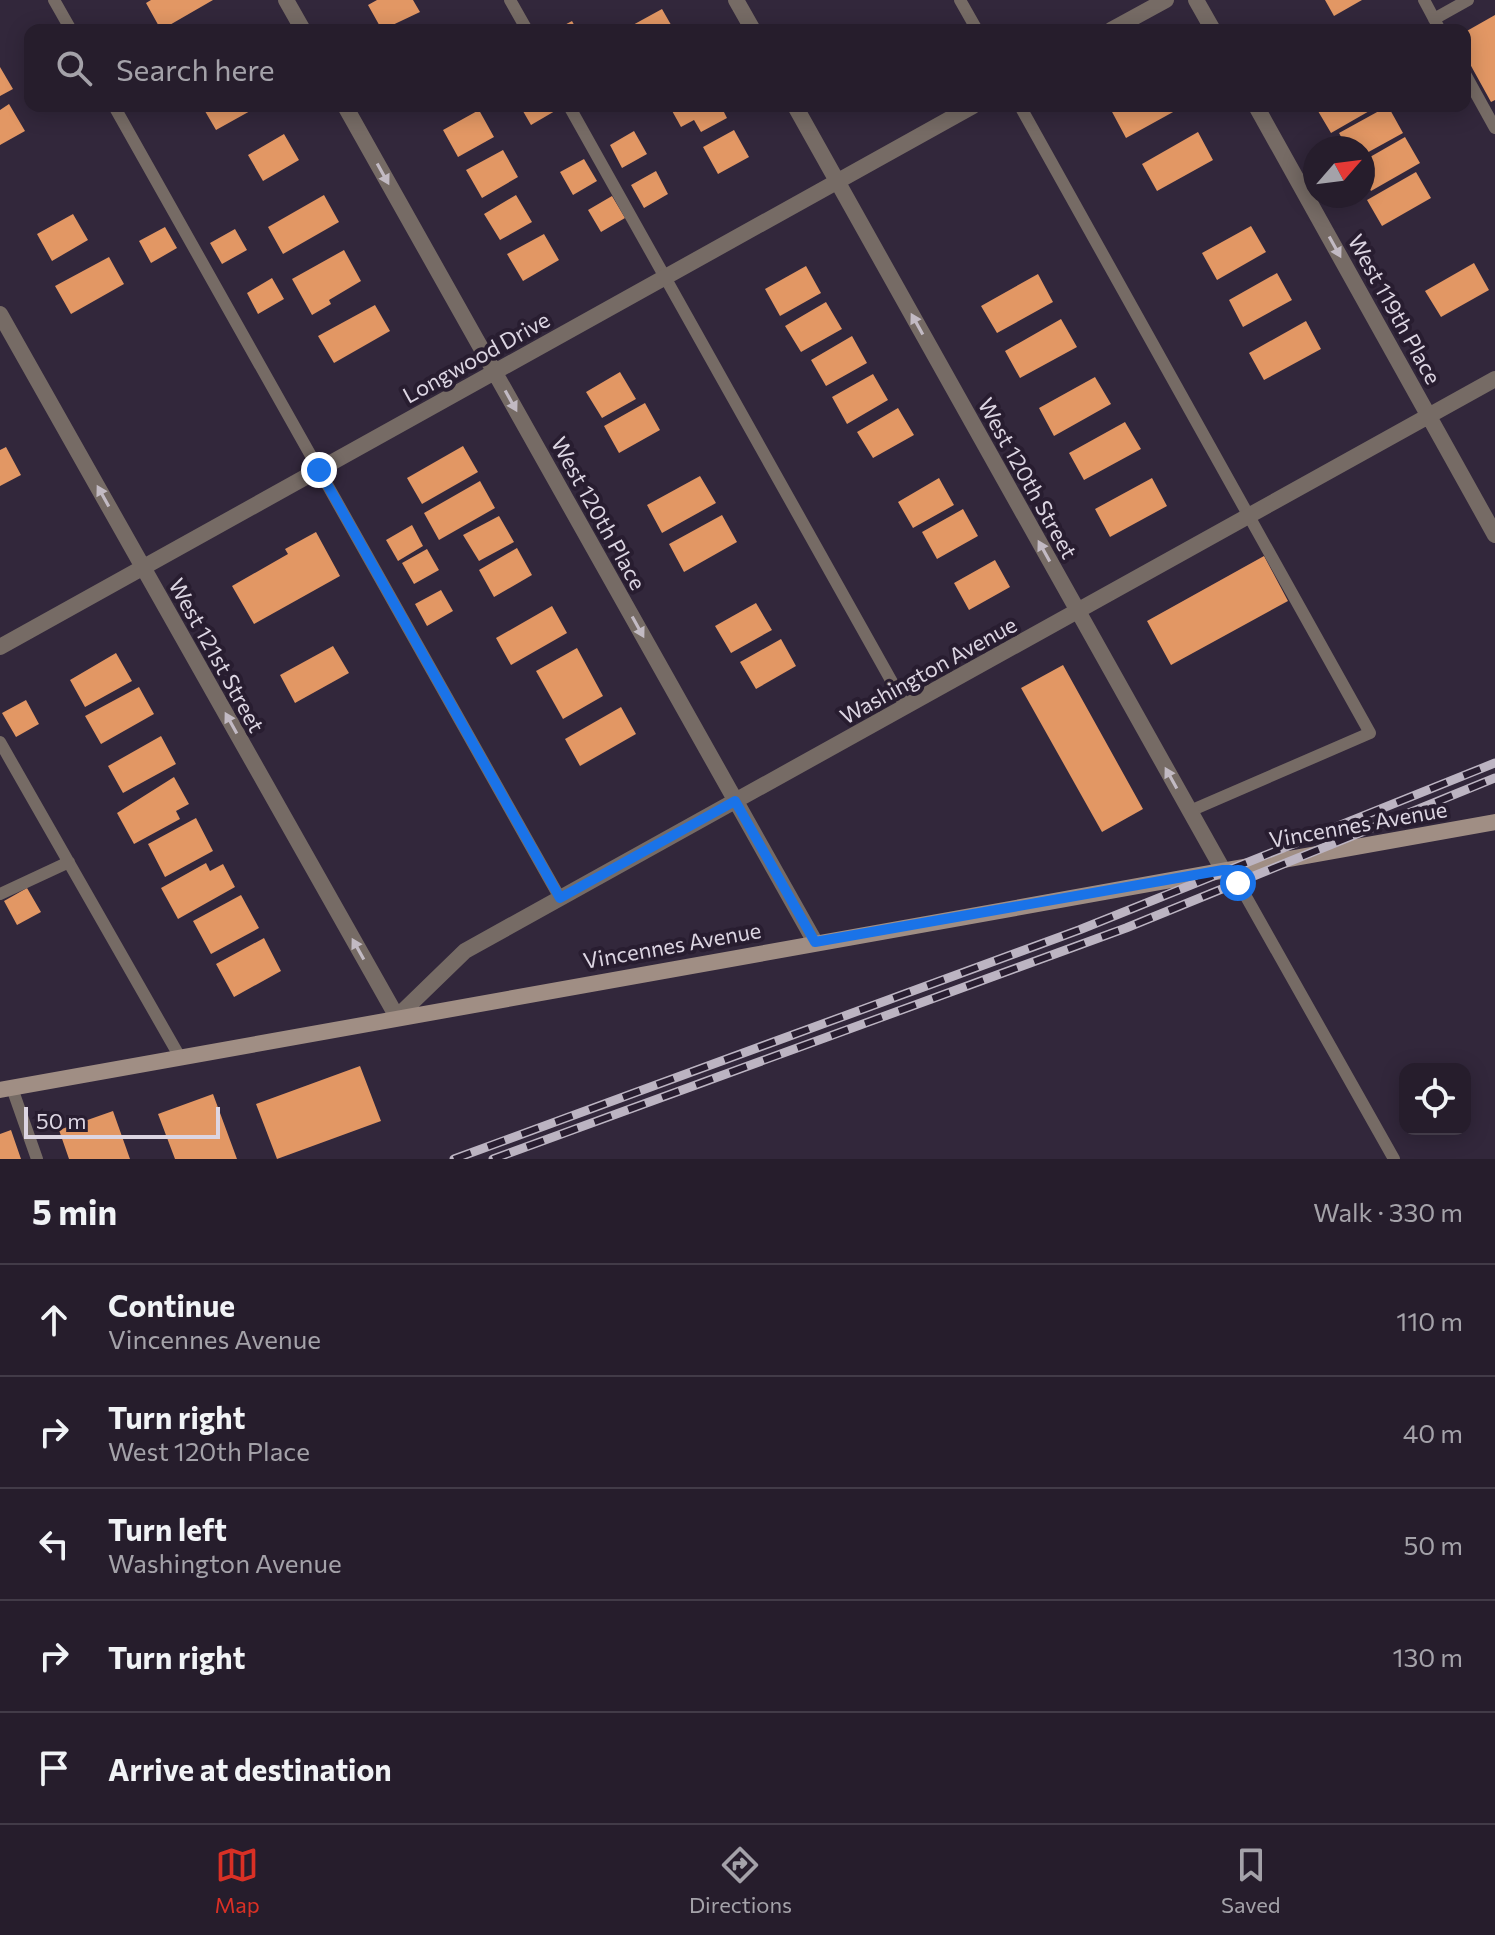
<!DOCTYPE html>
<meta charset="utf-8">
<style>
:root{--surface:#261d2c;--page:#2e2634;--text:#f1f3f6;--muted:#a4a2a9;--line:#423b48;--accent:#d93025}
body{margin:0;font-family:Commissioner,sans-serif;background:var(--page);color:var(--text)}
.controls{position:absolute;right:24px;bottom:24px;display:grid;overflow:hidden;border-radius:16px;box-shadow:0 4px 20px #0003}
.controls button{width:72px;height:72px;display:grid;place-items:center;padding:0;border:0;border-bottom:2px solid var(--line);background:var(--surface);color:var(--text);font:40px sans-serif}
.compass{position:absolute;left:1303px;top:136px;width:72px;height:72px;border-radius:50%;background:var(--surface);box-shadow:0 4px 20px #0003;rotate:62deg}
.scale{position:absolute;left:24px;bottom:20px;width:196px;box-sizing:border-box;padding-left:8px;border:4px solid #dcd5e2;border-top:0;font-size:22px;line-height:28px;white-space:nowrap;color:#dcd5e2;-webkit-text-stroke:6px #281d30;paint-order:stroke}
.stop{position:absolute;width:24px;height:24px;margin:-18px;border:6px solid #1a73e8;border-radius:50%;background:#fff}
.stop.end{background:#1a73e8;border-color:#fff;box-shadow:0 2px 8px #0008}
.list{margin:0;padding:0;list-style:none}
h2{display:flex;justify-content:space-between;align-items:center;height:104px;margin:0;padding:0 32px;font-size:34px}
h2 small{font-size:26px;font-weight:400;color:var(--muted)}
.list li{display:grid;grid-template-columns:52px 1fr auto;gap:24px;align-items:center;box-sizing:border-box;height:112px;padding:0 32px;border-top:2px solid var(--line)}
.list b{display:block;font-size:30px;white-space:nowrap}
.list p{margin:0;font-size:26px;white-space:nowrap;color:var(--muted)}
.list em{font-size:26px;font-style:normal;color:var(--muted)}
.icon{flex:none;width:44px;height:44px;fill:none;stroke:currentColor;stroke-width:2;stroke-linecap:round;stroke-linejoin:round}
.map{position:relative;flex:none;width:1495px;height:1159px;overflow:hidden}
.search{position:absolute;background:var(--surface);box-shadow:0 4px 20px #0003;left:24px;right:24px;top:24px;height:88px;display:flex;align-items:center;gap:20px;box-sizing:border-box;padding:0 28px;border-radius:16px;color:var(--muted);font-size:30px}
.sheet{height:664px;background:var(--surface)}
nav{display:flex;justify-content:space-around;align-items:center;box-sizing:border-box;height:112px;border-top:2px solid var(--line);background:var(--surface);font-size:22px;color:var(--muted)}
nav a{display:grid;justify-items:center;gap:4px}
nav .on{color:var(--accent)}
.map>svg:first-child{display:block}
.building{fill:#e29764}
.lines{fill:none;stroke-linecap:round;stroke-linejoin:round}
.service{stroke:#766b65;stroke-width:12}
.minor{stroke:#766b65;stroke-width:16}
.secondary{stroke:#a08e84;stroke-width:16}
.rail-casing{stroke:#bcb4c2;stroke-width:9}
.rail{stroke:#281d30;stroke-width:6;stroke-dasharray:18;stroke-linecap:butt}
.oneway{fill:#c2bac3}
.route{stroke:#1a73e8;stroke-width:10}
.labels{text-anchor:middle;dominant-baseline:central;stroke-width:8;stroke-linejoin:round;paint-order:stroke}
.street-label{font-size:22px;fill:#dcd5e2;stroke:#281d30}
</style>
<div class="map">
<svg width="1495" height="1159" viewBox="0 0 1495 1159">
<rect width="100%" height="100%" fill="#32273b"/>
<path class="building" d="M151 0H213L161 30 146 3Z
M377 0H413L420 12 382 30 368 5Z
M1325 0H1362L1334 16Z
M662 9 674 30H634L631 26Z
M1495 15V100L1491 102 1465 55V32Z
M572 21 577 30H555Z
M0 67 13 89 0 96Z
M9 104 25 131 0 145V110Z
M202 106H259L216 130Z
M520 106H552L555 111 531 125Z
M677 106H721L727 118 701 132 694 120 681 127 671 109Z
M1119 106H1184L1126 138 1111 110Z
M1315 106H1378L1331 133Z
M1388 106 1403 133 1363 155V148H1347L1339 133Z
M479 110 494 137 458 157 443 130Z
M734 130 749 157 718 174 703 147Z
M634 131 647 154 622 168 610 145Z
M1198 132 1213 160 1157 191 1142 164Z
M284 134 299 160 263 181 248 155Z
M1405 137 1420 163 1371 191 1363 176V161Z
M503 150 518 177 482 198 466 170Z
M584 159 597 181 573 195 560 172Z
M656 171 668 194 644 208 631 185Z
M1416 172 1431 198 1382 226 1367 200Z
M324 195 339 222 283 254 268 227Z
M516 195 532 222 500 240 484 214Z
M612 196 625 218 601 232 588 210Z
M73 214 88 240 52 261 37 234Z
M1251 226 1266 252 1217 280 1202 253Z
M165 227 177 248 151 263 139 241Z
M235 229 247 250 222 264 210 243Z
M544 234 559 260 523 281 507 254Z
M344 250 361 281 329 300 331 304 312 315 292 279Z
M109 257 124 284 71 314 55 286Z
M1474 263 1489 290 1441 317 1425 291Z
M806 266 821 293 780 316 765 289Z
M1277 273 1292 300 1243 327 1229 300Z
M1038 274 1053 302 997 333 981 306Z
M272 278 284 299 258 314 247 293Z
M826 302 842 329 801 352 785 326Z
M375 305 390 331 334 363 318 336Z
M1061 319 1077 347 1020 378 1005 351Z
M1306 321 1321 349 1264 380 1249 353Z
M852 336 867 363 826 386 811 360Z
M620 372 636 399 602 418 586 392Z
M873 374 888 400 847 424 832 397Z
M1095 377 1111 404 1054 436 1039 408Z
M645 403 660 430 619 453 604 426Z
M898 408 914 435 873 458 857 432Z
M1125 422 1141 449 1084 480 1069 453Z
M463 446 478 472 422 504 407 478Z
M6 447 21 475 0 486V450Z
M700 476 716 503 662 533 647 505Z
M939 478 954 505 913 528 898 502Z
M1152 478 1167 506 1110 537 1095 509Z
M480 481 495 508 439 540 424 513Z
M963 509 978 536 937 559 922 532Z
M722 515 737 542 684 572 669 544Z
M499 516 514 542 479 561 463 535Z
M412 525 423 546 398 561 386 540Z
M316 532 340 576 254 624 232 586 288 554 285 549Z
M517 548 532 575 494 597 479 570Z
M427 549 439 570 414 584 402 563Z
M1264 556 1288 601 1171 665 1147 621Z
M995 560 1010 587 969 610 954 583Z
M441 590 453 611 427 626 415 604Z
M756 603 772 630 731 653 715 626Z
M552 606 567 633 511 665 496 638Z
M781 639 796 666 756 689 740 662Z
M333 646 349 673 295 703 280 675Z
M577 648 603 696 563 719 536 671Z
M116 653 132 681 85 707 70 680Z
M1063 665 1143 809 1102 832 1021 688Z
M139 687 154 714 101 744 85 716Z
M26 700 39 724 16 737 2 713Z
M621 707 636 734 580 766 565 739Z
M161 736 176 764 123 793 108 766Z
M174 777 189 804 176 811 180 819 134 844 117 813Z
M196 818 213 851 165 877 148 844Z
M206 863 210 871 223 864 235 887 178 919 161 888Z
M27 888 41 912 17 925 4 901Z
M241 895 259 928 211 954 193 921Z
M264 938 281 971 234 997 216 964Z
M360 1066 381 1121 277 1159 256 1104Z
M213 1094 237 1159H175L158 1114Z
M113 1111 130 1159H69L59 1130Z
M11 1130 21 1159H0V1134Z"/>
<g class="lines">
<path class="service" d="M54 0 71 30
M510 0 527 30
M960 0 977 30
M1424 0 1440 30
M1434 19 1468 0
M1465 74 1495 128
M114 106 560 898
M569 106 906 707
M1020 106 1370 733 1190 811
M0 742 181 1059
M1231 870 1394 1159
M0 894 69 862
M12 1088 37 1159"/>
<path class="minor" d="M286 0 303 30
M736 0 753 30
M1196 0 1213 30
M1111 30 1166 0
M345 106 815 942
M795 106 1223 870
M1256 106 1495 535
M0 314 397 1017 465 951 1495 379
M0 647 973 106"/>
<path class="secondary" d="M0 1090 1495 822"/>
<defs>
<path id="rail" d="M454 1159 1079 930 1495 763
M493 1159 1126 928 1495 778"/>
</defs>
<use href="#rail" class="rail-casing"/>
<use href="#rail" class="rail"/>
</g>
<defs><path id="oneway-solid" d="M-6-.8H1V-3.2L6.5 0L1 3.2V.8H-6Z" transform="scale(2)"/></defs>
<g class="oneway">
<use href="#oneway-solid" transform="translate(383 174) rotate(61)"/>
<use href="#oneway-solid" transform="translate(1335 247) rotate(61)"/>
<use href="#oneway-solid" transform="translate(917 324) rotate(-119)"/>
<use href="#oneway-solid" transform="translate(511 401) rotate(61)"/>
<use href="#oneway-solid" transform="translate(103 496) rotate(-119)"/>
<use href="#oneway-solid" transform="translate(1044 551) rotate(-119)"/>
<use href="#oneway-solid" transform="translate(638 627) rotate(61)"/>
<use href="#oneway-solid" transform="translate(231 723) rotate(-119)"/>
<use href="#oneway-solid" transform="translate(1171 778) rotate(-119)"/>
<use href="#oneway-solid" transform="translate(358 949) rotate(-119)"/>
</g>
<g class="lines">
<path class="route" d="M319 470 560 898 735 801 815 942 1223 870H1231L1238 883"/>
</g>
<g class="labels">
<g class="street-label">
<text transform="translate(1395 309) rotate(61)">West 119th Place</text>
<text transform="translate(476 357) rotate(-29)">Longwood Drive</text>
<text transform="translate(1028 478) rotate(61)">West 120th Street</text>
<text transform="translate(599 513) rotate(61)">West 120th Place</text>
<text transform="translate(217 655) rotate(61)">West 121st Street</text>
<text transform="translate(928 670) rotate(-29)">Washington Avenue</text>
<text transform="translate(1358 824) rotate(-10)">Vincennes Avenue</text>
<text transform="translate(672 945) rotate(-10)">Vincennes Avenue</text>
</g>
</g>
</svg>
<div class="controls">
<button><svg class="icon" aria-label="locate" viewBox="0 0 24 24"><circle cx="12" cy="12" r="6"/><path d="M12 2v4M12 18v4M2 12h4M18 12h4"/></svg></button>
</div>
<svg class="compass" viewBox="-18 -18 36 36"><path d="M0-13l5 13h-10z" fill="#e53935"/><path d="M0 13l5-13h-10z" fill="#a4a2a9"/></svg>
<div class="scale">50 m</div>
<div class="stop" style="left:1238px;top:883px"></div>
<div class="stop end" style="left:319px;top:470px"></div>
<div class="search"><svg class="icon" aria-label="search" viewBox="0 0 24 24"><circle cx="10" cy="10" r="6"/><path d="M15 15l6 6"/></svg>Search here</div>
</div>
<section class="sheet">
<h2>5 min<small>Walk · 330 m</small></h2>
<ul class="list">
<li><svg class="icon" aria-label="ahead" viewBox="0 0 24 24"><path d="M12 20V5M6 11l6-6 6 6"/></svg><div><b>Continue</b><p>Vincennes Avenue</p></div><em>110 m</em></li>
<li><svg class="icon" aria-label="right" viewBox="0 0 24 24"><path d="M7 20v-9h11M14 6l5 5-5 5"/></svg><div><b>Turn right</b><p>West 120th Place</p></div><em>40 m</em></li>
<li><svg class="icon" aria-label="left" viewBox="0 0 24 24"><path d="M17 20v-9H6M10 6l-5 5 5 5"/></svg><div><b>Turn left</b><p>Washington Avenue</p></div><em>50 m</em></li>
<li><svg class="icon" aria-label="right" viewBox="0 0 24 24"><path d="M7 20v-9h11M14 6l5 5-5 5"/></svg><div><b>Turn right</b></div><em>130 m</em></li>
<li><svg class="icon" aria-label="arrive" viewBox="0 0 24 24"><path d="M6 21V4h12l-3 4 3 4H6"/></svg><div><b>Arrive at destination</b></div></li>
</ul>
</section>
<nav>
<a class="on"><svg class="icon" aria-label="map" viewBox="0 0 24 24"><path d="M3 6l6-2 6 2 6-2v14l-6 2-6-2-6 2zM9 4v14M15 6v14"/></svg>Map</a>
<a><svg class="icon" aria-label="directions" viewBox="0 0 24 24"><path d="M12 3l9 9-9 9-9-9zM9 14v-3h6M13 9l2 2-2 2"/></svg>Directions</a>
<a><svg class="icon" aria-label="saved" viewBox="0 0 24 24"><path d="M7 4h10v16l-5-4-5 4z"/></svg>Saved</a>
</nav>
